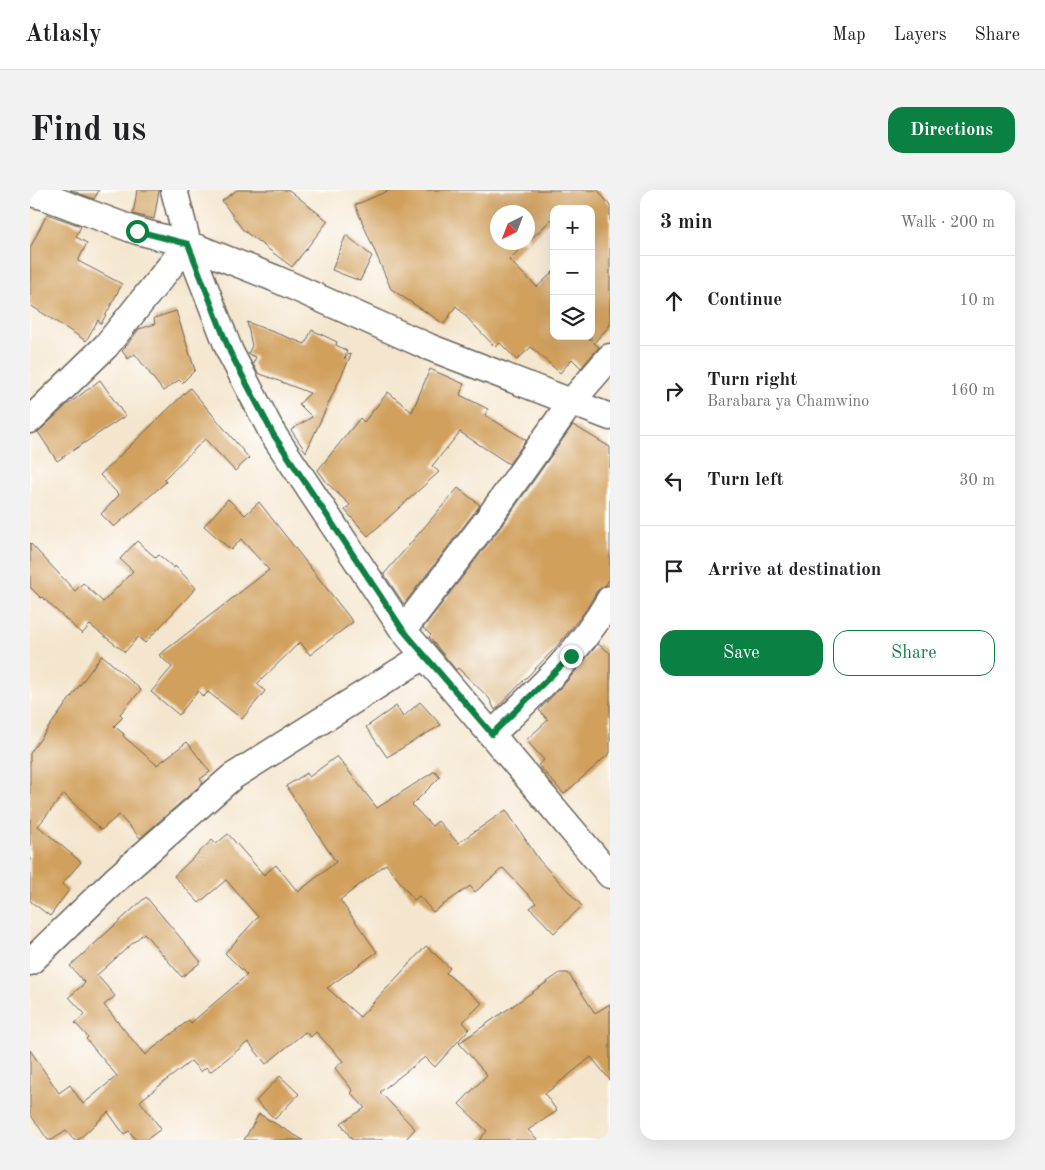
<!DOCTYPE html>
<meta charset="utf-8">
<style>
:root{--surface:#fff;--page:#f2f2f2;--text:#202124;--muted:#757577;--line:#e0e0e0;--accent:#0b8043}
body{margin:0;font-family:"Old Standard TT",serif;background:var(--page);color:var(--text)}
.controls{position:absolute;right:15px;top:15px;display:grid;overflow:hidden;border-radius:10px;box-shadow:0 5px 20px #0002}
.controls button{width:45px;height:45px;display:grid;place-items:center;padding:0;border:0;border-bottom:1px solid var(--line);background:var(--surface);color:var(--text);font:25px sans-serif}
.compass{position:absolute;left:460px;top:15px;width:45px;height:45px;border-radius:50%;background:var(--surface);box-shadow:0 5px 20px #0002;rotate:222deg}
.stop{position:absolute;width:15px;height:15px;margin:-11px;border:4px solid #0b8043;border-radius:50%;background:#fff}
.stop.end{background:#0b8043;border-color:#fff;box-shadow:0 1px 5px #0008}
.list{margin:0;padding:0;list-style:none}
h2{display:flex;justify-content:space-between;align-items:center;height:65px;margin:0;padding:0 20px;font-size:21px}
h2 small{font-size:16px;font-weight:400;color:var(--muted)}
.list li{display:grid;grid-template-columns:32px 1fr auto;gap:15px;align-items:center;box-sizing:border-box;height:90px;padding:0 20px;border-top:1px solid var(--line)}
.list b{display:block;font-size:19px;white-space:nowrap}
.list p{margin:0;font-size:16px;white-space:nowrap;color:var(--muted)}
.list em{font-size:16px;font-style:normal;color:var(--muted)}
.actions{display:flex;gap:10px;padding:15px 20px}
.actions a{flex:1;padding:11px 0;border:1px solid var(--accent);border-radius:15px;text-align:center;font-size:18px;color:var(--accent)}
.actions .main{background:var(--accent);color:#fff}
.icon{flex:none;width:28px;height:28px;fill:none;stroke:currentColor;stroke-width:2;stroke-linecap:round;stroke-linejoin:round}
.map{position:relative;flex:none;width:580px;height:950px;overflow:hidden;border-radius:15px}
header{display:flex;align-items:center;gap:30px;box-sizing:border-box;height:70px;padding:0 25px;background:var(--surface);border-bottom:1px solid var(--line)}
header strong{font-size:24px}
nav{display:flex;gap:28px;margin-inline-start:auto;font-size:18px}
.intro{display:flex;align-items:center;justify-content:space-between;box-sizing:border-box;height:120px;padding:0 30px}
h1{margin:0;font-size:35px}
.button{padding:12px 22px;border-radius:15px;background:var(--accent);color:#fff;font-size:18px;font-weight:700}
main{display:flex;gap:30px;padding:0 30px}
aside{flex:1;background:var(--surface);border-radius:15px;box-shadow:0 5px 20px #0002}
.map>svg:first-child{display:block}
.building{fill:#d1a05d;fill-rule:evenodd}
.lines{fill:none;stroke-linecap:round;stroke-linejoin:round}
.minor-casing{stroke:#68635a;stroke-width:29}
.minor{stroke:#fff;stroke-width:26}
.route{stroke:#0b8043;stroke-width:6}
</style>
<header>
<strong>Atlasly</strong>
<nav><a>Map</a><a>Layers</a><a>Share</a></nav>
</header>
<div class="intro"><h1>Find us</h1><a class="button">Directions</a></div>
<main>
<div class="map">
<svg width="580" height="950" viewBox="0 0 580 950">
<rect width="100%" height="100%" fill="#fff"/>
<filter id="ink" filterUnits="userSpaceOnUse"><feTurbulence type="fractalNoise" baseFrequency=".02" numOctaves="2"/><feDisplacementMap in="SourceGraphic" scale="10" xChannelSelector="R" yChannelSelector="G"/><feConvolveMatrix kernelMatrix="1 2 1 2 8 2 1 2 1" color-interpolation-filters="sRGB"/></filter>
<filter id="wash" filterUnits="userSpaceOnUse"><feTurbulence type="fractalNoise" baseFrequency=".0096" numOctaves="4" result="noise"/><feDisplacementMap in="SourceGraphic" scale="20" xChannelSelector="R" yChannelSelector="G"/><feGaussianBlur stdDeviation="1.12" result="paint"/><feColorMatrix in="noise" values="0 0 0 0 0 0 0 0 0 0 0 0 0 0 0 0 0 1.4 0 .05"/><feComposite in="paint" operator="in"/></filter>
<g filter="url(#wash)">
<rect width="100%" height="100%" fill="#f4e6ce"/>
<g id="blocks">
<path class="building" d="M40 0H69L64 9Z
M107 0H129L124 29 103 24Z
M207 0H259L298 31 262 77 213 40 192 11Z
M360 0H568L580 16V135L564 153 569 157 551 178 542 169 530 183 501 157 487 170 470 153 465 157 426 116 414 134 361 99 325 15ZM524 19H561V150L557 146H524V81L507 97 479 70 497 52H468V22H498V52L524 27Z
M17 24 51 36 46 47 57 53 48 71 92 94 71 134 68 130 56 151 0 115V58Z
M316 45 342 66 330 91 302 80Z
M146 121 165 180 152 193 149 190 133 201 105 164 98 169 92 161 109 139 125 134 124 128Z
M217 132 275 154 282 140 307 152 306 155 317 161 314 169 319 164 321 165 276 262 261 240 282 227 269 214 280 203 228 183 223 174 226 167 218 164 222 156Z
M400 179 434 194 430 205 458 219 455 225 496 250 479 274 430 242 402 276 409 282 338 346 315 320 320 315 298 294 288 280 330 228 334 232 358 202 382 222Z
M70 190 95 226 27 271 8 242 36 216Z
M160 198 219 268 205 281 175 249 134 289 136 292 84 337 71 324 89 305 70 285Z
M543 235 580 257V388L576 395 567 401 556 420 529 454 465 520 459 508 428 478 426 480 399 447 401 445 393 438 470 338Z
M428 298 450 315 374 414 354 384Z
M198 309 215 325 229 312 323 432 280 465 270 452 227 494 235 501 212 529 178 502 173 507 168 501 149 525 121 502 142 477 129 465 239 380 211 349 201 360 174 336Z
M107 351 126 368 129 365 144 378 145 376 166 398 115 453 108 447 95 462 60 435 52 444 12 407 11 408 0 397V353L45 401 53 393 73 412 103 381 90 369Z
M568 454 580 463V563L534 604 508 575 514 570 496 550 518 530 509 520 537 491Z
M72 465 111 500 90 524 93 527 84 536 94 544 93 546 127 575 157 552 180 582 170 589 173 593 110 648 89 625 71 640 34 604 8 636 51 672 32 694 39 700 20 726 0 711V563Z
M390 512 411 535 357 567 336 537 366 516 373 527Z
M307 566 347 618 405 581 410 587 382 615 402 636 408 631 428 653 476 620 509 670 552 716 524 743 500 718 506 713 473 678 445 702 440 696 403 722 389 706 384 710 356 674 310 710 347 762 297 798 330 827 396 756 420 778 416 783 452 813 433 832 439 839 405 877 395 867 350 902 385 939 375 950H322L311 933 335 918 321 903 323 901 305 878 313 871 286 842 281 847 275 842 236 874 218 852 180 882 176 877 171 882 161 871 110 911 131 939 116 950H106L99 941 94 944 78 922 48 950H44L36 941 22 950H18L0 924V860L29 903 40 895 53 914 87 886 56 849 58 847 45 833 55 824 39 807 55 793 40 776 116 707 171 772 152 787 114 743 67 785 85 806 74 815 115 865 159 830 161 833 217 785 195 763 228 727 196 690 169 713 144 686 182 650 186 654 198 644 234 685 246 675 268 702 306 672 256 596 277 583 279 587Z
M530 783H538L565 823 580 814V890L561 867 515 904 527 921 498 940 508 950H449L457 941 429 914 457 885 429 853Z
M250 886 269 904 245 929 226 911Z
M229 924 273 950H214Z"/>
</g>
</g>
<g filter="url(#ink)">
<use href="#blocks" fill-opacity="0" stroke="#68635a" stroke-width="1"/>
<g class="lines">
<defs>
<path id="minor" d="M144 0 158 54 200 162 243 244 373 440 580 685
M0 3 16 7 107 41 158 54 244 88 399 157 580 227
M0 230 76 156 158 54
M373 440 458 329 542 211 580 167
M462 544C505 503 550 462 580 409
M0 772 85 690 202 587 394 466"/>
</defs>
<use href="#minor" class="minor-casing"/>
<use href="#minor" class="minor"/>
</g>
</g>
<g class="lines" filter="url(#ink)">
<path class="route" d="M107 41 158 54 200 162 243 244 373 440 462 544 541 466"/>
</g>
</svg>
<div class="controls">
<button>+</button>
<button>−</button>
<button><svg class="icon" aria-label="layers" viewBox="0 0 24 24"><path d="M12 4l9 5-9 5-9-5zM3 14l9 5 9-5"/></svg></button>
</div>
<svg class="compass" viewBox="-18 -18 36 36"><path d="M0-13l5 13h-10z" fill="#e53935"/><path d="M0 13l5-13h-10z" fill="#757577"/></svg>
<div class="stop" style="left:107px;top:41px"></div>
<div class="stop end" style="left:541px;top:466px"></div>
</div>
<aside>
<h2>3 min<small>Walk · 200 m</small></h2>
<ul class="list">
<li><svg class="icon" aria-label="ahead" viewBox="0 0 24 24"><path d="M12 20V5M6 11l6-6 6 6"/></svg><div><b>Continue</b></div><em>10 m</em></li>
<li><svg class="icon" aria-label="right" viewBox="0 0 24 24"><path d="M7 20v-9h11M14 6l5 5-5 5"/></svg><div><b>Turn right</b><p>Barabara ya Chamwino</p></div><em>160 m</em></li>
<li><svg class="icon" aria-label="left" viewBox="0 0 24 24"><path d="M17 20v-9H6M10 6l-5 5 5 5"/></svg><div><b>Turn left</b></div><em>30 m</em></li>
<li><svg class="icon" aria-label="arrive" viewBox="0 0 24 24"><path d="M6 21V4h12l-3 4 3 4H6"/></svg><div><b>Arrive at destination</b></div></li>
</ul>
<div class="actions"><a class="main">Save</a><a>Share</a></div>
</aside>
</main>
